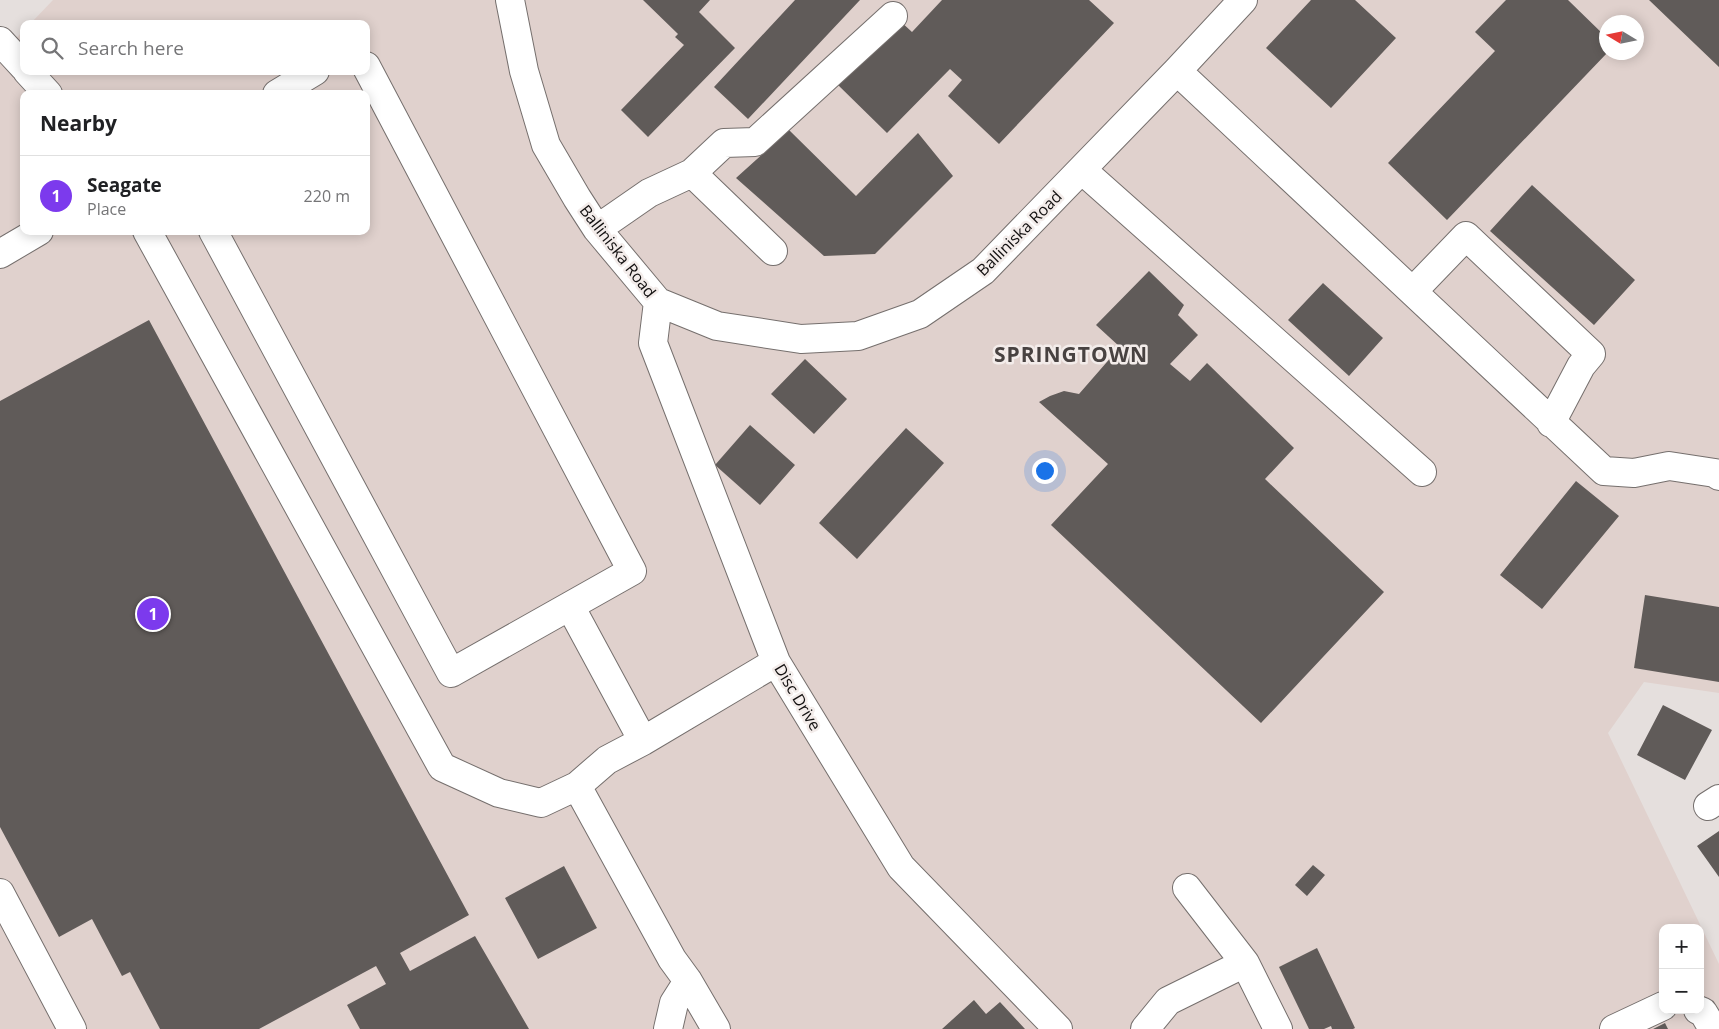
<!DOCTYPE html>
<meta charset="utf-8">
<style>
:root{--surface:#fff;--page:#f6f6f6;--text:#202124;--muted:#757577;--line:#e0e0e0;--accent:#7c3aed}
body{margin:0;font-family:"Open Sans",sans-serif;background:var(--page);color:var(--text)}
.controls{position:absolute;right:15px;bottom:15px;display:grid;overflow:hidden;border-radius:10px;box-shadow:0 2px 12px #0003}
.controls button{width:45px;height:45px;display:grid;place-items:center;padding:0;border:0;border-bottom:1px solid var(--line);background:var(--surface);color:var(--text);font:25px sans-serif}
.compass{position:absolute;left:1599px;top:15px;width:45px;height:45px;border-radius:50%;background:var(--surface);box-shadow:0 2px 12px #0003;rotate:280deg}
.you{position:absolute;left:1044px;top:470px;width:18px;height:18px;margin:-12px;border:4px solid #fff;border-radius:50%;background:#1a73e8;box-shadow:0 0 0 8px #1a73e833}
.badge{display:grid;place-items:center;width:32px;height:32px;border-radius:50%;background:var(--accent);color:#fff;font-size:16px;font-weight:700}
.pin{position:absolute;translate:-50% -50%;border:2px solid #fff;box-shadow:0 1px 5px #0006}
.list{margin:0;padding:0;list-style:none}
h2{display:flex;justify-content:space-between;align-items:center;height:65px;margin:0;padding:0 20px;font-size:21px}
h2 small{font-size:16px;font-weight:400;color:var(--muted)}
.list li{display:grid;grid-template-columns:32px 1fr auto;gap:15px;align-items:center;box-sizing:border-box;height:80px;padding:0 20px;border-top:1px solid var(--line)}
.list b{display:block;font-size:19px;white-space:nowrap}
.list p{margin:0;font-size:16px;white-space:nowrap;color:var(--muted)}
.list em{font-size:16px;font-style:normal;color:var(--muted)}
.icon{flex:none;width:28px;height:28px;fill:none;stroke:currentColor;stroke-width:2;stroke-linecap:round;stroke-linejoin:round}
.map{position:relative;flex:none;width:1719px;height:1029px;overflow:hidden}
.search{position:absolute;background:var(--surface);box-shadow:0 2px 12px #0003;left:20px;top:20px;width:350px;height:55px;display:flex;align-items:center;gap:12px;box-sizing:border-box;padding:0 18px;border-radius:10px;color:var(--muted);font-size:19px}
.panel{position:absolute;background:var(--surface);box-shadow:0 2px 12px #0003;left:20px;top:90px;width:350px;height:145px;border-radius:10px}
.map>svg:first-child{display:block}
.built{fill:#e0d1cd;fill-rule:evenodd}
.building{fill:#605b59}
.lines{fill:none;stroke-linecap:round;stroke-linejoin:round}
.minor-casing{stroke:#756f6d;stroke-width:30}
.minor{stroke:#fff;stroke-width:28}
.labels{text-anchor:middle;dominant-baseline:central;stroke-width:5;stroke-linejoin:round;paint-order:stroke}
.street-label{font-size:16px;fill:#121010;stroke:#f3ecea}
.district-label{font-size:21px;font-weight:bold;letter-spacing:1px;fill:#484241;stroke:#f3ecea}
</style>
<div class="map">
<svg width="1719" height="1029" viewBox="0 0 1719 1029">
<rect width="100%" height="100%" fill="#e5dfdd"/>
<path class="built" d="M53 0H1719V693L1644 682 1608 733 1719 964V1029H0V55L24 30V71H366V24H30ZM1606 22H1636V52H1606ZM24 94H366V231H24ZM1663 928H1700V1010H1663Z"/>
<path class="building" d="M643 0H710L699 12 735 48 648 137 621 110 684 45 675 37 678 34Z
M795 0H860L748 119 714 87Z
M942 0H1089L1114 23 999 144 948 96 962 80 950 69 887 133 837 84 899 20 912 32Z
M1311 0H1355L1396 38 1331 108 1266 48Z
M1506 0H1568L1606 37V52H1608L1447 220 1388 163 1495 51 1475 32Z
M1649 0H1719V67Z
M789 130 856 196 918 133 953 176 875 254 824 256 736 178Z
M1532 185 1635 280 1594 325 1490 231Z
M1149 271 1184 305 1178 315 1198 335 1170 364 1190 381 1207 363 1294 448 1265 479 1384 592 1261 723 1051 525 1108 464 1039 402 1050 396 1064 391 1079 394 1120 347 1096 325Z
M1323 283 1383 338 1349 376 1288 320Z
M149 320 469 915 400 953 410 971 475 936 529 1029H360L347 1005 386 984 376 966 259 1029H160L130 972 122 976 92 919 59 937 0 827V401Z
M805 359 847 399 814 434 771 394Z
M750 425 795 465 760 505 715 465Z
M906 428 944 463 857 559 819 523Z
M1576 481 1619 516 1542 609 1500 575Z
M1645 595 1719 607V682L1634 668Z
M1663 705 1712 730 1685 780 1637 755Z
M1719 831V877L1697 846Z
M1313 865 1325 875 1307 896 1295 885Z
M564 866 597 928 538 959 505 898Z
M1317 948 1355 1028 1353 1029H1332L1331 1026 1324 1029H1309L1279 967Z
M974 1000 986 1014 1000 1002 1025 1029H942Z
M1665 1023 1668 1029H1653Z"/>
<g class="lines">
<defs>
<path id="minor" d="M510 0 524 71 546 145 577 198 597 229 658 302 717 326 801 339 858 336 920 314 983 271 1177 71 1243 0
M0 41 24 67
M27 71 48 94
M1177 71 1604 471 1634 473 1669 466 1715 473 1719 476
M277 94 315 71
M1082 170 1422 472
M692 173 773 251
M597 229 649 193 692 173 724 143 755 142 893 16
M147 231 442 767 499 793 541 803 577 786 607 760 643 741 776 662
M213 231 451 673 632 571 366 66
M0 254 39 231
M1413 291 1466 236 1591 354 1581 366 1551 423
M658 302 653 343 776 662 901 867 1058 1029
M570 606 643 741
M577 786 672 959 688 981 716 1029
M1708 806 1719 799
M1187 888 1245 963
M0 893 72 1029
M1698 1010 1703 1012 1713 1029
M668 1029 674 1003 688 981
M1145 1029 1168 1001 1245 963 1278 1029
M1614 1029 1663 1006"/>
</defs>
<use href="#minor" class="minor-casing"/>
<use href="#minor" class="minor"/>
</g>
<g class="labels">
<g class="street-label">
<text transform="translate(1019 233) rotate(-45)">Balliniska Road</text>
<text transform="translate(618 251) rotate(52)">Balliniska Road</text>
<text transform="translate(798 697) rotate(59)">Disc Drive</text>
</g>
<g class="district-label">
<text x="1071" y="354">SPRINGTOWN</text>
</g>
</g>
</svg>
<div class="controls">
<button>+</button>
<button>−</button>
</div>
<svg class="compass" viewBox="-18 -18 36 36"><path d="M0-13l5 13h-10z" fill="#e53935"/><path d="M0 13l5-13h-10z" fill="#757577"/></svg>
<div class="you"></div>
<div class="pin badge" style="left:153px;top:614px">1</div>
<div class="search"><svg class="icon" aria-label="search" viewBox="0 0 24 24"><circle cx="10" cy="10" r="6"/><path d="M15 15l6 6"/></svg>Search here</div>
<section class="panel">
<h2>Nearby<small></small></h2>
<ul class="list">
<li><span class="badge">1</span><div><b>Seagate</b><p>Place</p></div><em>220 m</em></li>
</ul>
</section>
</div>
